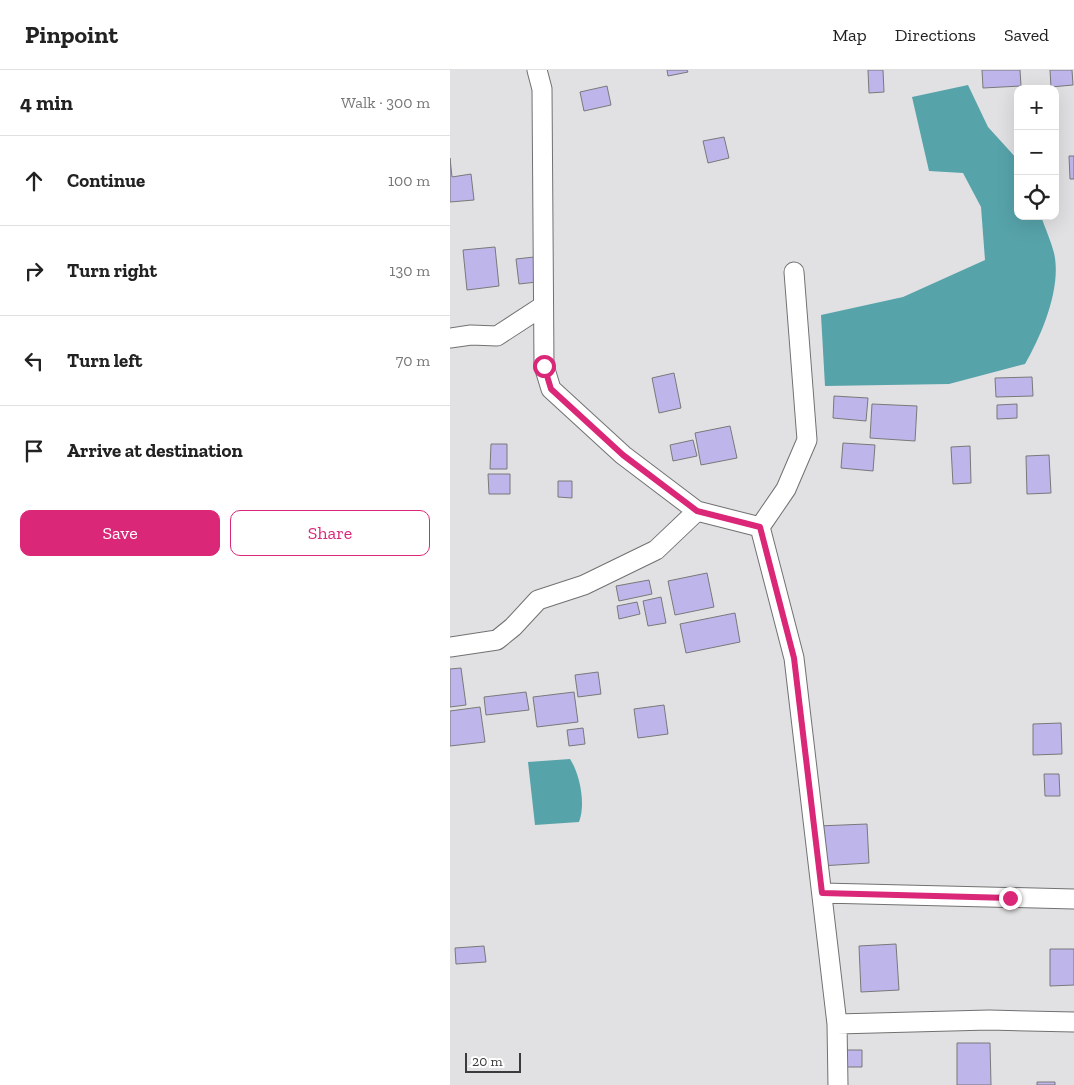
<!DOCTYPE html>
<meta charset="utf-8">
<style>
:root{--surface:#fff;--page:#f6f6f6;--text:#222;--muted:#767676;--line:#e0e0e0;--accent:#db2777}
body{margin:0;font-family:"Zilla Slab",serif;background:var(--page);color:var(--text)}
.controls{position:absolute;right:15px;top:15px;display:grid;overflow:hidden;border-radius:10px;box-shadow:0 5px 20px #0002}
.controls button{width:45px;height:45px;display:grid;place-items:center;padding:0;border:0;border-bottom:1px solid var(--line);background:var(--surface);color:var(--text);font:25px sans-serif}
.scale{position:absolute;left:15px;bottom:12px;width:56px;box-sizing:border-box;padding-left:5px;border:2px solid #3b3b3c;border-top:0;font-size:14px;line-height:18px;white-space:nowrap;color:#3b3b3c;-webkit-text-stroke:4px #fff;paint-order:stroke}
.stop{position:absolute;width:15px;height:15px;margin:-11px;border:4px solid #db2777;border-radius:50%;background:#fff}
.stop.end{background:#db2777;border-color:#fff;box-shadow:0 1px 5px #0008}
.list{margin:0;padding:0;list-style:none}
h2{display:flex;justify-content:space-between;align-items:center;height:65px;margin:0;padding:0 20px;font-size:21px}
h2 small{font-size:16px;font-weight:400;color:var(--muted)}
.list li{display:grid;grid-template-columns:32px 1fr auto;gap:15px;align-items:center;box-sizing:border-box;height:90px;padding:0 20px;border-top:1px solid var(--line)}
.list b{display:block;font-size:19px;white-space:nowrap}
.list em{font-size:16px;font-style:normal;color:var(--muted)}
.actions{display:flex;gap:10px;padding:15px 20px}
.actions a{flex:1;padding:11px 0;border:1px solid var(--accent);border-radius:10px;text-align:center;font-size:18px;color:var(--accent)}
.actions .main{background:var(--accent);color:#fff}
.icon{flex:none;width:28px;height:28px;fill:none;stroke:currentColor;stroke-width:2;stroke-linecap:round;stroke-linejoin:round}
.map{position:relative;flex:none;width:624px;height:1015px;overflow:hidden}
header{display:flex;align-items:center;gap:30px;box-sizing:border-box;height:70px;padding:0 25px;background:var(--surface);border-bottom:1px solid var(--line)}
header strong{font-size:24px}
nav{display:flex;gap:28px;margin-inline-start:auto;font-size:18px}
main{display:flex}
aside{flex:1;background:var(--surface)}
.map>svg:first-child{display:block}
.water{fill:#57a3aa}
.building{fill:#beb6eb;stroke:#79797a}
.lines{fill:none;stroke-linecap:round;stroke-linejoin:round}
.minor-casing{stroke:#717172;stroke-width:21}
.minor{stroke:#fff;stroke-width:19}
.route{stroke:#db2777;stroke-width:6}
</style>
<header>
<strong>Pinpoint</strong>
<nav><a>Map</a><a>Directions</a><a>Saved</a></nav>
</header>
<main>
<aside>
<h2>4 min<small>Walk · 300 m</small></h2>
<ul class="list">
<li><svg class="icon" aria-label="ahead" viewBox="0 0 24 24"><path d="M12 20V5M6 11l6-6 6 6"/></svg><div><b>Continue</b></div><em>100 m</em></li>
<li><svg class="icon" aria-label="right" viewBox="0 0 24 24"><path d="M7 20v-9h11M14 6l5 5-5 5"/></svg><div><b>Turn right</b></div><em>130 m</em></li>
<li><svg class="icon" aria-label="left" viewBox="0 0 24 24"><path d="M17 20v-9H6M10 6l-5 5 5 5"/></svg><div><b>Turn left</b></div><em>70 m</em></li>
<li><svg class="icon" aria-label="arrive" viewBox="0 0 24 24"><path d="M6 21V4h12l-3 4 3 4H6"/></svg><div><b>Arrive at destination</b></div></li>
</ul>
<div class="actions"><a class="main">Save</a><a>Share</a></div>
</aside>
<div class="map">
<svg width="624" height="1015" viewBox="0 0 624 1015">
<rect width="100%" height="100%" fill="#e1e1e3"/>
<path class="water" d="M518 15 538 57 568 90V146H591C595 158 601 171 604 183 612 217 592 265 575 294L499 314 375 316 371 245 453 227 535 190 531 137 513 103 479 101 462 27Z
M120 689C130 704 136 734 129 752L85 755 78 692Z"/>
<path class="building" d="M217 0H237L238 2 218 6Z
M418 0H433L434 22 419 23Z
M532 0H570L571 16 533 18Z
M600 0H622L623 15 601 17Z
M157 16 161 35 134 41 130 22Z
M274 67 279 88 258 93 253 71Z
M619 86H624V109H620Z
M0 88 2 107 21 104 24 130 0 132Z
M45 177 49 216 17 220 13 180Z
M84 187 87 212 69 214 66 189Z
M224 303 231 338 209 343 202 308Z
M582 307 583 326 546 327 545 308Z
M384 326 418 328 416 351 383 348Z
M422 334 467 336 465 371 420 368Z
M567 334V348L547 349V335Z
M280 356 287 388 251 395 245 363Z
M243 370 247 386 223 391 220 375Z
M393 373 425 375 423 401 391 398Z
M41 374H57V399H40Z
M520 376 521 413 503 414 501 377Z
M599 385 601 423 577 424 576 386Z
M38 404H60V424H39Z
M108 411H122V428L108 427Z
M257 503 264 537 225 545 218 511Z
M199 510 202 524 169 531 166 516Z
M211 527 216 553 198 556 193 531Z
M187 532 190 544 169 549 167 536Z
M285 543 290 572 236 583 230 554Z
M11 598 16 635 0 637V599Z
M148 602 151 624 128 627 125 605Z
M76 622 79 640 36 645 34 627Z
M124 622 128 652 87 657 83 627Z
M214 635 218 664 188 668 184 639Z
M30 637 35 672 0 676V641Z
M611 653 612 684 583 685V654Z
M133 658 135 674 119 676 117 660Z
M594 704H609L610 726H595Z
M417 754 419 793 370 796 368 756Z
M446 874 449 920 411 922 409 876Z
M34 876 36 892 6 894 5 878Z
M600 879H624V915L600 916Z
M507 973H540L541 1015H507Z
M392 980H412V997H392Z
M587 1012H605V1015H587Z"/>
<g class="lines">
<defs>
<path id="minor" d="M87 0 92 19 94 296 101 319 173 385 247 441 310 457
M344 202 357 370 336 419 310 457 344 588 387 954 388 1015
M0 268 21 265 47 266 93 236
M0 577 47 570 63 557 88 530 134 515 206 480 247 441
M372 823 624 829
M387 954 539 950 624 952"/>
</defs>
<use href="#minor" class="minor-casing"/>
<use href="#minor" class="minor"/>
</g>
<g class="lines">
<path class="route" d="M94 296 101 319 173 385 247 441 310 457 344 588 372 823 560 828"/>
</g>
</svg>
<div class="controls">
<button>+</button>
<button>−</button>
<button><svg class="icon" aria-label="locate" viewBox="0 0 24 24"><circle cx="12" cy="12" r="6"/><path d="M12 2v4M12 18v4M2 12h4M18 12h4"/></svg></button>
</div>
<div class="scale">20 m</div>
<div class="stop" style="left:94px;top:296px"></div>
<div class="stop end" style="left:560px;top:828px"></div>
</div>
</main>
